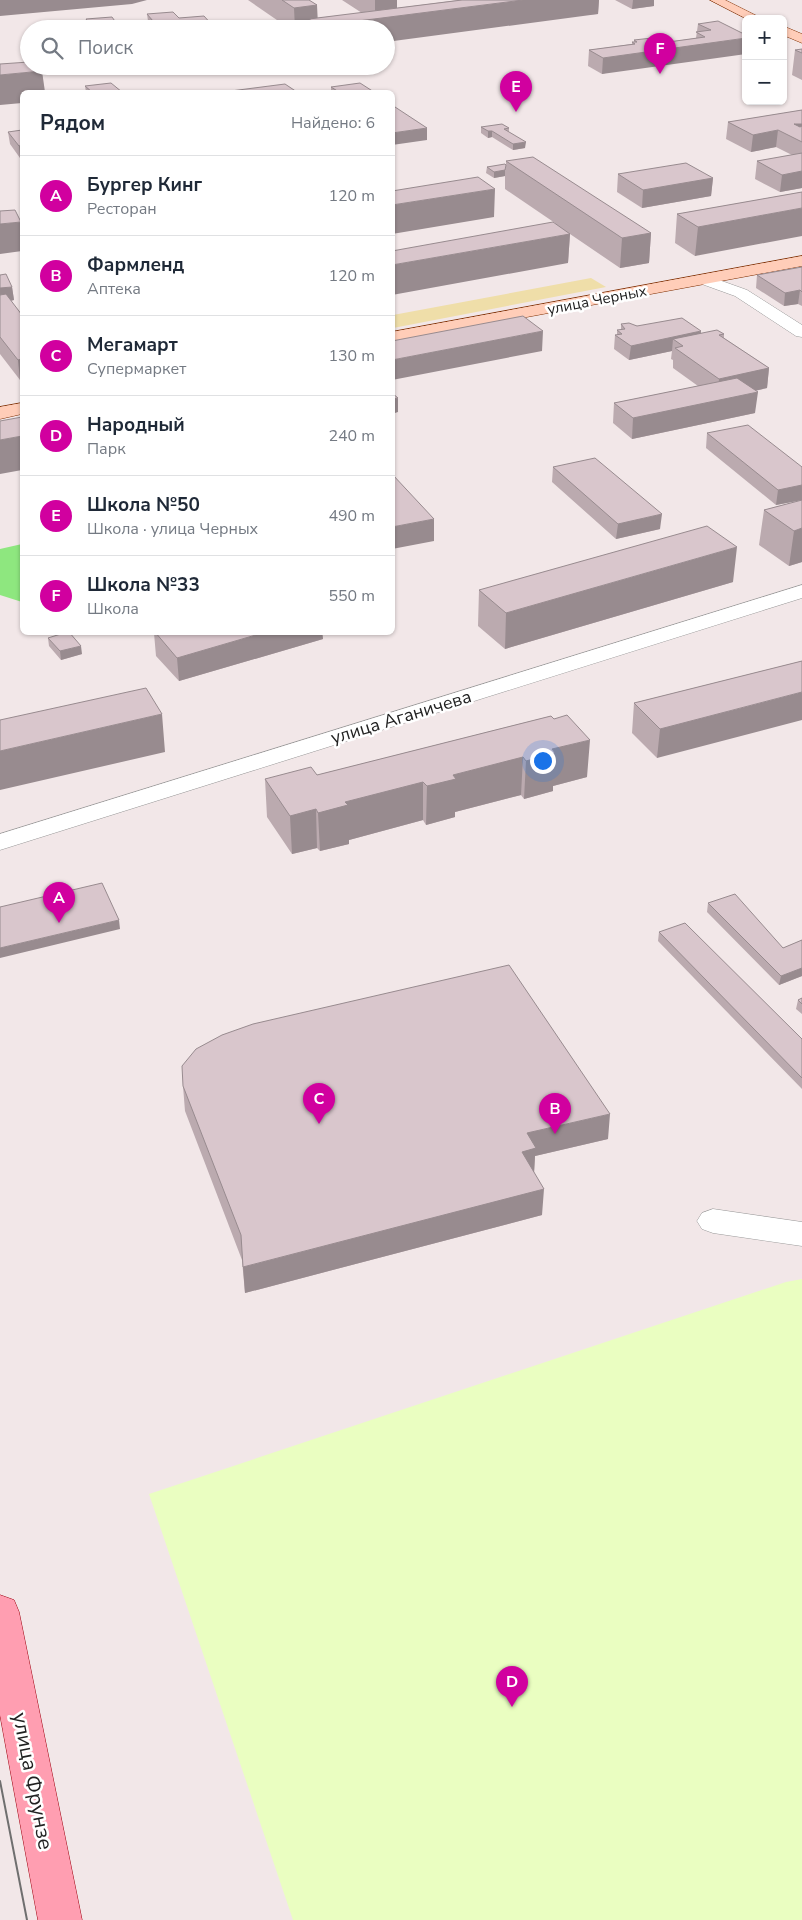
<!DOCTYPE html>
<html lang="ru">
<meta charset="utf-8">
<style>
:root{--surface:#fff;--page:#f6f6f7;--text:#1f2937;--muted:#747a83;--line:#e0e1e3;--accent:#d1009f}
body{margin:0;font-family:"Nunito Sans",sans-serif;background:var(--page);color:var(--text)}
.controls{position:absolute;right:15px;top:15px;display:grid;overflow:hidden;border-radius:8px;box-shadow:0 1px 4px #0004}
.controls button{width:45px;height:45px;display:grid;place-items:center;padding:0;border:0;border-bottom:1px solid var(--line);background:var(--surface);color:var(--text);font:25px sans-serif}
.you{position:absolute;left:542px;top:760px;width:18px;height:18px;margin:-12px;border:4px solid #fff;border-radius:50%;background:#1a73e8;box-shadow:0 0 0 8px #1a73e833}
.badge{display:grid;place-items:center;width:32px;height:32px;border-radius:50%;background:var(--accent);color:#fff;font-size:16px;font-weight:700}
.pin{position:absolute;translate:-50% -41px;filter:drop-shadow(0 1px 2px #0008)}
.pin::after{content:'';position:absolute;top:26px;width:18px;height:15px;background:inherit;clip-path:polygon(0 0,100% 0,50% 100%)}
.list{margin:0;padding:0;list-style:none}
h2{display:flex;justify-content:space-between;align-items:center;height:65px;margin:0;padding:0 20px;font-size:21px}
h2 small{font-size:16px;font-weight:400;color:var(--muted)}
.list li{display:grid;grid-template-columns:32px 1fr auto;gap:15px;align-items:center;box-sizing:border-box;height:80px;padding:0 20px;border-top:1px solid var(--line)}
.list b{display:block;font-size:19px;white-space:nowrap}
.list p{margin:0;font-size:16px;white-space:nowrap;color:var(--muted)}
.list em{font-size:16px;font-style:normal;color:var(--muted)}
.icon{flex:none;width:28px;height:28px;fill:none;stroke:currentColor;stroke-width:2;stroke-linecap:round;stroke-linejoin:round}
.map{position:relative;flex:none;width:802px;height:1920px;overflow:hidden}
.search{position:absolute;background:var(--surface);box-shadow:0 1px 4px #0004;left:20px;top:20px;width:375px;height:55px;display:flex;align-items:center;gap:12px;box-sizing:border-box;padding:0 18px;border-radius:28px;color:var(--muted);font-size:19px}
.panel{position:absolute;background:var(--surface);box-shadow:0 1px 4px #0004;left:20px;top:90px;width:375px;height:545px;border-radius:8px}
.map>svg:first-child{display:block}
.grass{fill:#efdea9}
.park{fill:#eafec1}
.pitch{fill:#8ee77f}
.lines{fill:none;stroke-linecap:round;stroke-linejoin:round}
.street-casing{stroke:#989898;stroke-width:1}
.secondary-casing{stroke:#7f2d00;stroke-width:1}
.primary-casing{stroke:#9d000e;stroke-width:1}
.street{fill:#fff;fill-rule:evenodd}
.secondary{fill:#ffcdb8;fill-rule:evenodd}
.primary{fill:#ff9eb1;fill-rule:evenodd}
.tram{stroke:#6f6f6f;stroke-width:2}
.wall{fill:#bbaaaf}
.shaded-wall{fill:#988b8f}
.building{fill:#d9c6cc;stroke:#988b8f}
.labels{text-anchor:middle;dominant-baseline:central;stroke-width:5;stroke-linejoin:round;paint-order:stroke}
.far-street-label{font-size:15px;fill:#212121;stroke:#fff}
.street-label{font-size:18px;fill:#212121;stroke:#fff}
.near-street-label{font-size:21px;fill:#212121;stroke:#fff}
</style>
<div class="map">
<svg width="802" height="1920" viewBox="0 0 802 1920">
<rect width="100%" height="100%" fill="#f2e7e8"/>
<path class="grass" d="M591 278 606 287 393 328V315Z"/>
<path class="park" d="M802 1279V1920H293L149 1494 786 1282Z"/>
<path class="pitch" d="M22 544V602L0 595V549Z"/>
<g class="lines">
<defs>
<path id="street" d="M705 275 747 290 802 325V337L796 336 735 296 699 283 697 280 699 277Z
M802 585V598L0 850V834Z
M713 1209 802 1222V1246L713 1233 702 1229 697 1221 702 1213Z"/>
<path id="secondary" d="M710 0H725L763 19H747Z
M783 26 802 34V43L783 35Z
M802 256V266L392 342V332Z
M22 403V414L0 419V407Z"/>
<path id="primary" d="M0 1595 14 1600 19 1612 82 1920H38L0 1715Z"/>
</defs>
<use href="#street" class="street-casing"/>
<use href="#secondary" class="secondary-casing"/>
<use href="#primary" class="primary-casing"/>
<use href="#street" class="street"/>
<use href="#secondary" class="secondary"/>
<use href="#primary" class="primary"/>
<path class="tram" d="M0 1781 27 1920"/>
</g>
<path class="wall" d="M248 0H309L317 5V18L362 13 342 0H397V8L459 0H599L598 14 386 29H290Z
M615 0H654V6L632 9Z
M147 14 179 18 213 26V29H66L86 27V19L117 24 148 21Z
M698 24 746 35 602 74 588 66 589 50 632 44V42H634V40L661 43 696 38Z
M802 49V80L792 75 795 50Z
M85 86 122 92H86Z
M331 87 374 92H331Z
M802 110V188L780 192 755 179 757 161 792 155 776 147 751 152 726 139 728 122Z
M481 127 509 128V132L525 148 513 150 492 137 488 138 481 133Z
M22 130 20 158 10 144 8 132Z
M506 161 651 233 649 263 620 268 570 234 568 263 555 223 505 189V176L494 178 486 173 487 167 506 165Z
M618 174 713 178 711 196 642 208 617 192Z
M802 192 695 256 675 243 677 214Z
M802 267V306L798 304 784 306 756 288 757 275Z
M0 275 12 287 14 300 11 301 22 315V379L20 380 0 354Z
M621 324 701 333 724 334V338L769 368 767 388 755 391V413L632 439 613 423 614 403 698 386 673 368V360L671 359 672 351 629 360 614 349 615 335H617V330H621Z
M707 433 802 467V562L789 566 759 545 764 510 802 500 776 505 706 448Z
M553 467 660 529 616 539 552 482Z
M733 582 505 649 478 626 479 590Z
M322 632 323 639 179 681 156 656 154 633Z
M48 638 82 654 61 660 49 646Z
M802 661 657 758 632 733 634 703Z
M551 716 587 777 553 786V791L524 799 521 795 455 812V817L426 825 423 820 349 840V844L320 851 317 848 292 854 267 817 265 779 317 775Z
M708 903 783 948 802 940V976L779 985 707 912Z
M659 932 802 1039V1089L658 941Z
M802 998V1014L796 1009 798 1000Z
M183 1086 608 1139 535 1156 534 1172 542 1215 245 1293 242 1260 185 1111Z"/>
<path class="shaded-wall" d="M0 0H147L132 4 0 16Z
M375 0H397V16L523 0H599L598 14 386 42V29H319V26L375 19Z
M633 0H654V6L632 9Z
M317 5 318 25 309 19V29H295L294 8Z
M181 22 182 29H152L151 25Z
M213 26V29H188Z
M126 27V29H107Z
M746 38V54L602 74 603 58Z
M42 71 45 92H22V103L0 105V75Z
M794 124H802V140Z
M427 128V140L392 145V133Z
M778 130 776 147 751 152 753 135Z
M488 131H492V137L488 138Z
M526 142 525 148 513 150V144Z
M22 145V158H20L19 146Z
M505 170V176L494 178V172Z
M802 171V188L780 192 782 175Z
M713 178 711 196 642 208 643 190Z
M495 189 494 217 392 234V205Z
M802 208V236L695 256 698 227Z
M21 222 22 231V251L0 254V224Z
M651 233 649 263 620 268 622 238Z
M570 234 568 263 392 295V265Z
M12 287 14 300 0 302V288Z
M800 290 798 304 784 306 785 293Z
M543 331 542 351 392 380V360Z
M701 331 700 345 683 346 673 339 672 351 629 360 631 346Z
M22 359V379L20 380 18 360Z
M769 368 767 388 717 399 719 379Z
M758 392 755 413 632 439 633 418Z
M398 398V412L392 414V399Z
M22 436V470L0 474V440Z
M802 485V500L776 505 778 490Z
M662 514 660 529 616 539 618 524Z
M434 519V541L392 549V527Z
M802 528V562L789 566 794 531Z
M737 547 733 582 505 649 506 613Z
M266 632H322L323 639 179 681 177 658Z
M81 646 82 654 61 660 60 651Z
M802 692V720L657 758 660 729Z
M162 714 165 752 0 790V751Z
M590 740 587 777 553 786V791L524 799 526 761 552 749Z
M523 757 521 795 455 812V817L426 825 427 786 453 775Z
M423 782V820L349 840V844L320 851 318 813 345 802Z
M316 809 317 848 292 854 290 816Z
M119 920 120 929 0 958V948Z
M802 968V976L779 985 781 976Z
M610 1114 608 1139 535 1156 534 1174 522 1152 527 1133Z
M544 1189 542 1215 245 1293 243 1267Z"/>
<path class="building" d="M282 0H309L317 5 294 8Z
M462 0H523L319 26 309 19Z
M173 12 179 18 204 16 213 26 188 29 181 22 151 25 155 29H127L126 27 107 29 66 28 91 26 86 19 112 17 117 24 153 21 147 14Z
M718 21 746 35V38L603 58 589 50 635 44 632 42H637L634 40 652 38 661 43 705 37 696 32 711 30 698 24Z
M802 49V53L795 50Z
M29 62V66H39L42 71 0 75V64Z
M111 83 122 92H92L85 86Z
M360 83 374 92H335H339L331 87Z
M285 84 297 92H223Z
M392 105 427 128 392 133Z
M802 110V124H794L800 127 802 126V142L778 130 753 135 728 122Z
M502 124 509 128 504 129 526 142 513 144 492 131H488L481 127Z
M22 130V145L19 146 8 132Z
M802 153V171L782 175 757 161Z
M533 157 651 233 622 238 506 161Z
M686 163 713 178 643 190 618 174Z
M505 164 506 165 505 170 494 172 487 167Z
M478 177 495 189 392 205V191Z
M802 192V208L698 227 677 214Z
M15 210 21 222 0 224V211Z
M553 222 570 234 392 265V251Z
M802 267V292L800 290 785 293 757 275Z
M6 274 12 287 0 288V275Z
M6 294 22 315V359L18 360 0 337V295Z
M523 316 543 331 392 360V341Z
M682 318 701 331 631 346 615 335 622 334 617 330 625 329 621 324 629 323 637 326Z
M717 330 724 334 719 335 769 368 719 379 675 348 683 346 673 339Z
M737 378 758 392 633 418 614 403Z
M392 393 398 398 392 399Z
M22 417V436L0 440V421Z
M748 425 802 467V485L778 490 707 433Z
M595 458 662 514 618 524 553 467Z
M392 474 434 519 392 527Z
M802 500V528L794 531 764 510Z
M707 526 737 547 506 613 479 590Z
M67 632H69L81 646 60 651 48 638Z
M155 632H266L177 658Z
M802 661V692L660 729 634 703Z
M146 688 162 714 0 751V720Z
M567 715 590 740 552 749 555 753 526 761 523 757 453 775 456 779 427 786 423 782 345 802 348 805 318 813 316 809 290 816 265 779 311 767 317 775 551 716 554 719Z
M102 883 119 920 0 948V907Z
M735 894 783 948 802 940V968L781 976 708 903Z
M685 923 802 1039V1078L659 932Z
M509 965 610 1114 527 1133 536 1148 522 1152 544 1189 243 1267 241 1235 183 1086 182 1066 196 1049 222 1035 253 1024Z
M802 998V1004L798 1000Z"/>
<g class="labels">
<g class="far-street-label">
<text transform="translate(597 300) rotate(-11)">улица Черных</text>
</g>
<g class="street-label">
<text transform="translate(401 717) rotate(-17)">улица Аганичева</text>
</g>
<g class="near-street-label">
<text transform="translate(33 1781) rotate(79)">улица Фрунзе</text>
</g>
</g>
</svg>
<div class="controls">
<button>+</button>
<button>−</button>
</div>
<div class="you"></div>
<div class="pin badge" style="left:59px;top:923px">A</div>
<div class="pin badge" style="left:555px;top:1134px">B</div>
<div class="pin badge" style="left:319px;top:1124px">C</div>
<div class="pin badge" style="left:512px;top:1707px">D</div>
<div class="pin badge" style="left:516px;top:112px">E</div>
<div class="pin badge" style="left:660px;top:74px">F</div>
<div class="search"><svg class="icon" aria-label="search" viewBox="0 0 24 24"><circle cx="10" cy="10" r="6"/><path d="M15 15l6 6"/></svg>Поиск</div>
<section class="panel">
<h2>Рядом<small>Найдено: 6</small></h2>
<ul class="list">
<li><span class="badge">A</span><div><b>Бургер Кинг</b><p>Ресторан</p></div><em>120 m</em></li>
<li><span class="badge">B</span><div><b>Фармленд</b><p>Аптека</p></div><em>120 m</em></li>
<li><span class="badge">C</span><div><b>Мегамарт</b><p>Супермаркет</p></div><em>130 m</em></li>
<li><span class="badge">D</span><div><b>Народный</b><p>Парк</p></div><em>240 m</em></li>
<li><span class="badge">E</span><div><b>Школа №50</b><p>Школа · улица Черных</p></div><em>490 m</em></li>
<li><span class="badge">F</span><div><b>Школа №33</b><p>Школа</p></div><em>550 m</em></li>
</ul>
</section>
</div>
